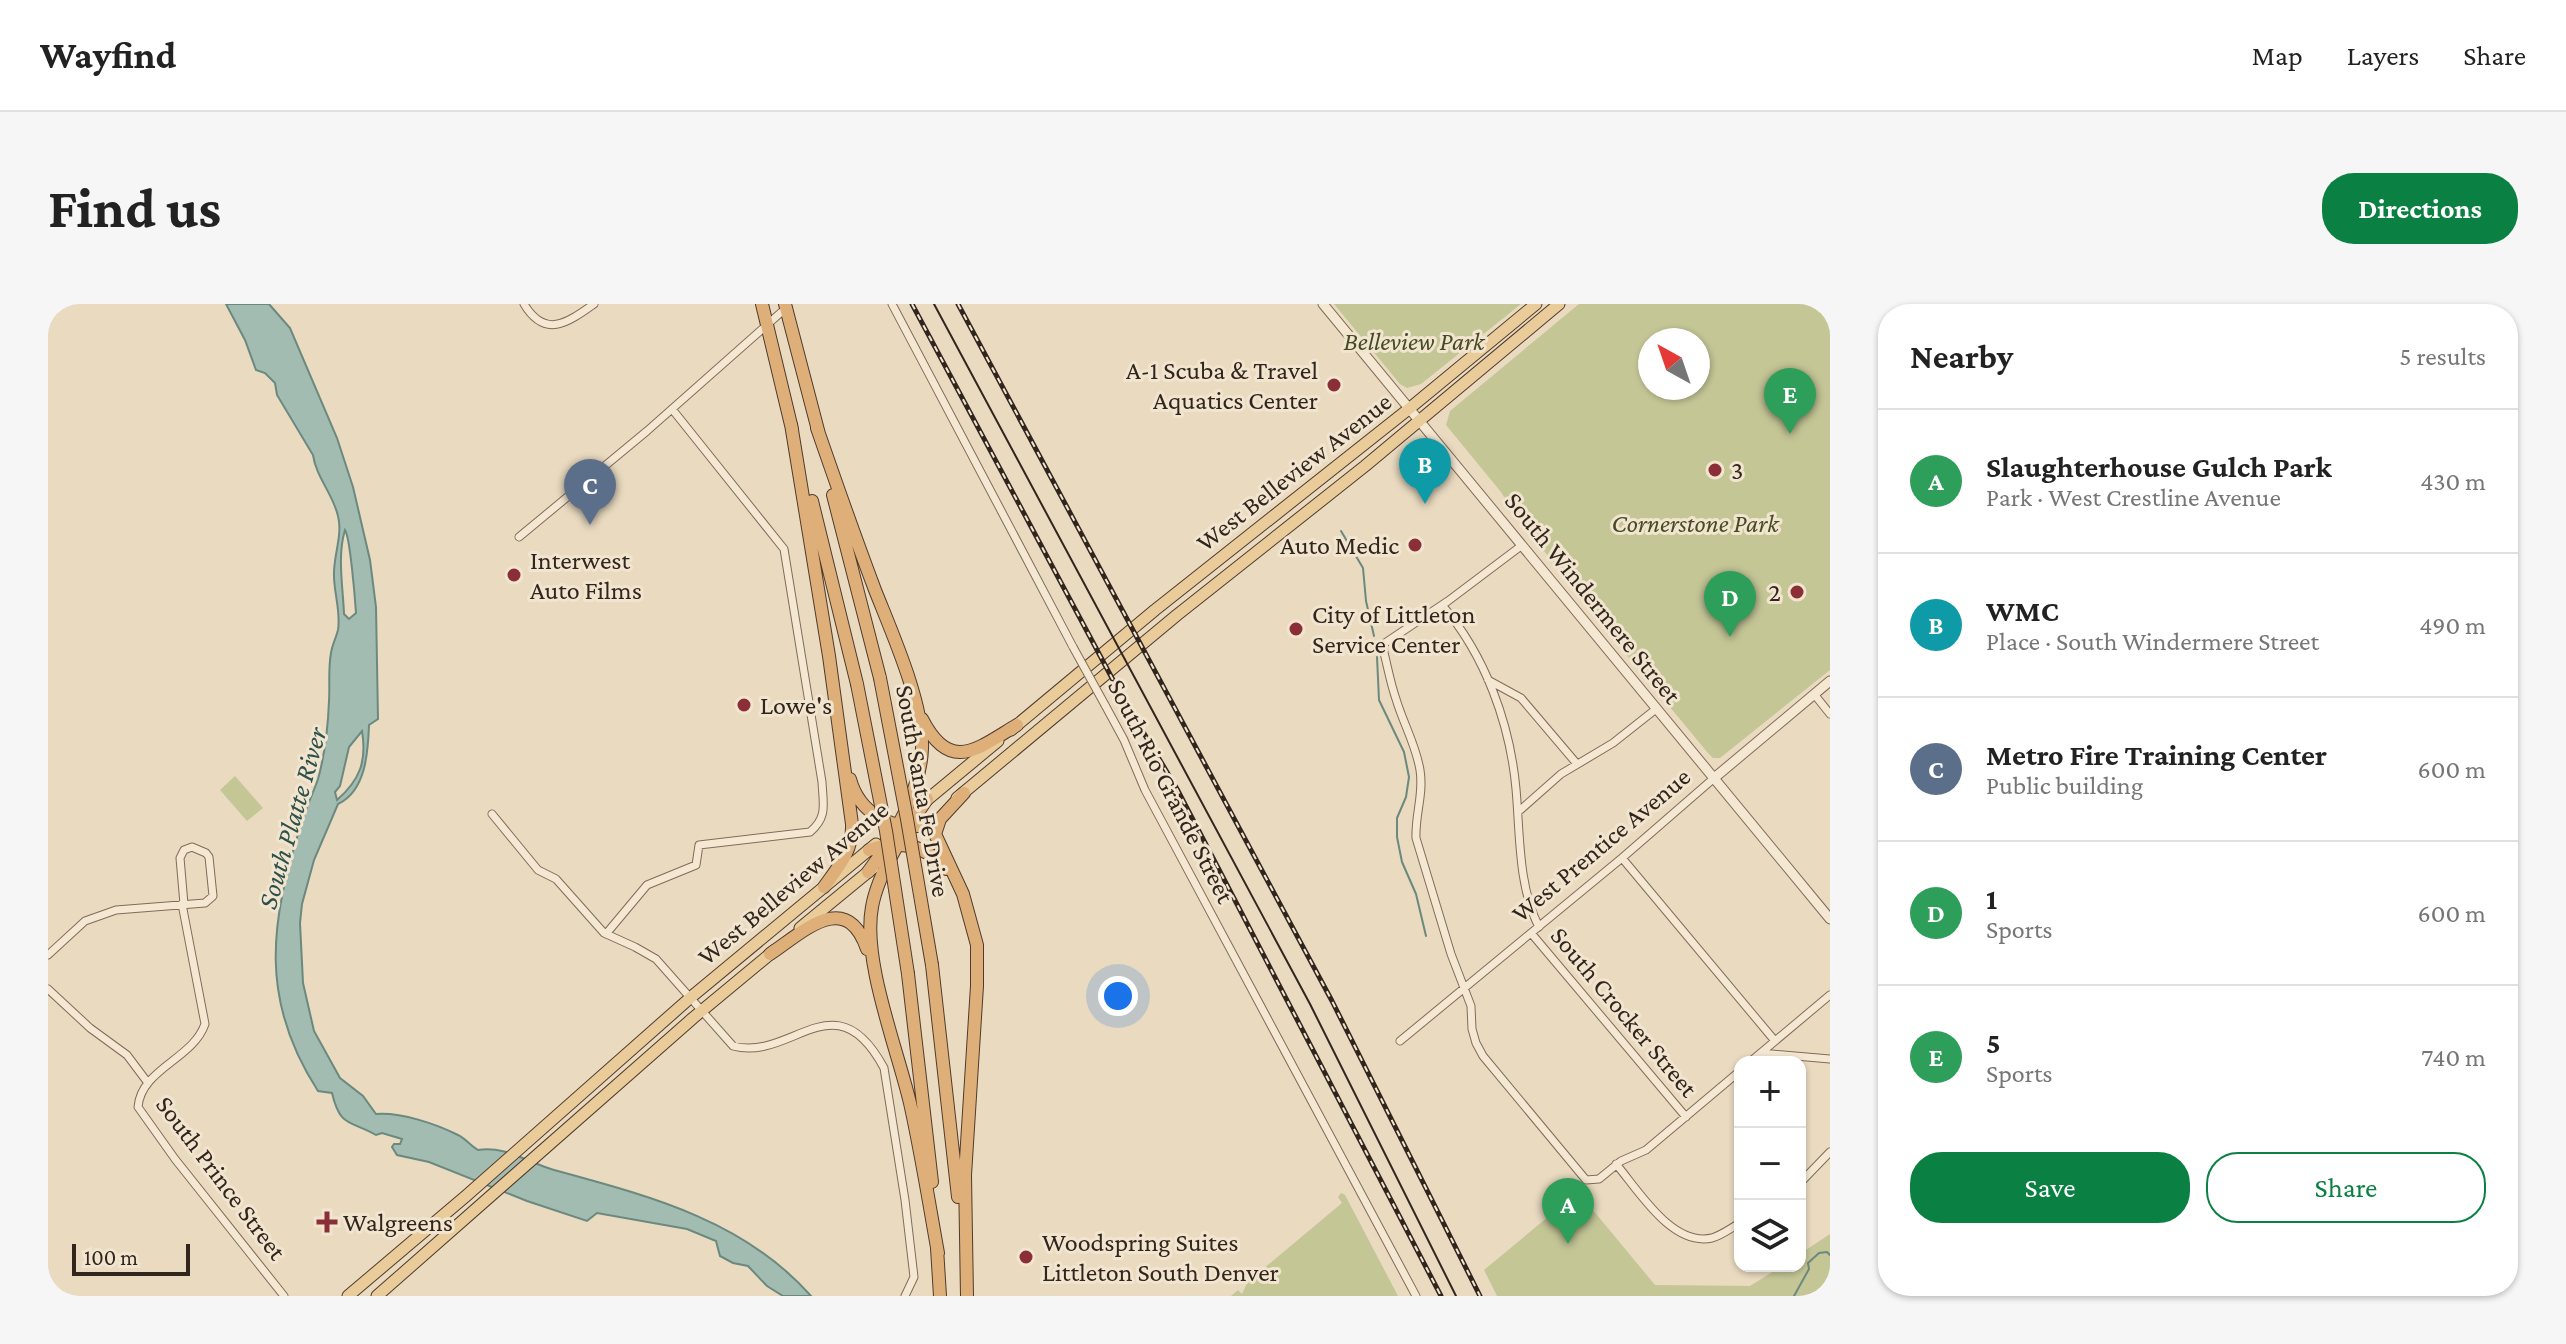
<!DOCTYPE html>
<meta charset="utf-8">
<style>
:root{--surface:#fff;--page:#f6f6f6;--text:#222;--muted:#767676;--line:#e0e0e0;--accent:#0b8043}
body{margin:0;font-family:"Crimson Pro",serif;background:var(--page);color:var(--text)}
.controls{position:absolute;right:24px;bottom:24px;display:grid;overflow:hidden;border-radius:16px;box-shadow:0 2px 6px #0004}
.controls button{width:72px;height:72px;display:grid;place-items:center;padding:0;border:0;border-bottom:2px solid var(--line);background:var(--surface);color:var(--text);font:40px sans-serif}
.compass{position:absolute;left:1590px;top:24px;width:72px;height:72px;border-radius:50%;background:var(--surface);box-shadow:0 2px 6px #0004;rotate:320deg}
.scale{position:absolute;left:24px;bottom:20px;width:118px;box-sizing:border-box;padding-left:8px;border:4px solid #32251d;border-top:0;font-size:22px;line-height:28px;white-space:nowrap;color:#32251d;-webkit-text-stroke:6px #f1e5cf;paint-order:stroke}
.you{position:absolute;left:1070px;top:692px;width:28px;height:28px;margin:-20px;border:6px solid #fff;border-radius:50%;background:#1a73e8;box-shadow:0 0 0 12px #1a73e833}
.badge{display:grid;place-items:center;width:52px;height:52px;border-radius:50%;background:var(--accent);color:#fff;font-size:26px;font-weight:700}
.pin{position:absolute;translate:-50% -66px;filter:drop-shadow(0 2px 4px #0008)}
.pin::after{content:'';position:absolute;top:42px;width:28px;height:24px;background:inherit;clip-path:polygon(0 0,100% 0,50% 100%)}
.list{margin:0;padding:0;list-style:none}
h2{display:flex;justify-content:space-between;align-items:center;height:104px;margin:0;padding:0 32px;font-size:34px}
h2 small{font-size:26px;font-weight:400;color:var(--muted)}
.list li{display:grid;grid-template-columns:52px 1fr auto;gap:24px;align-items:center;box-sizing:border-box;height:144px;padding:0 32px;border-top:2px solid var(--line)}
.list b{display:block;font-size:30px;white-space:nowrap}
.list p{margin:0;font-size:26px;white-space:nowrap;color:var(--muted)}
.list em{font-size:26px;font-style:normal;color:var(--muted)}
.actions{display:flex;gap:16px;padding:24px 32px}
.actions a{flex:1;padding:18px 0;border:2px solid var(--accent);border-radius:32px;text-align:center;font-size:28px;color:var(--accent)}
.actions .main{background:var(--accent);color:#fff}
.icon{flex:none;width:44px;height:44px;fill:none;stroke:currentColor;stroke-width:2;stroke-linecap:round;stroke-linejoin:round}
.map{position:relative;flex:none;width:1782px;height:992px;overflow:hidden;border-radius:32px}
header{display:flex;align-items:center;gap:48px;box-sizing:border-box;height:112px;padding:0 40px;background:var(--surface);border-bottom:2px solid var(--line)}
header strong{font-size:38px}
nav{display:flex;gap:44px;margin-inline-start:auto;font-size:28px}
.intro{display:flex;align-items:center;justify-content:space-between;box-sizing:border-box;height:192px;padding:0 48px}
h1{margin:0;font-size:56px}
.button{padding:20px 36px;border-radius:32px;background:var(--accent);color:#fff;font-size:28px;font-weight:700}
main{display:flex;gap:48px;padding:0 48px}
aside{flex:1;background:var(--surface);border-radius:32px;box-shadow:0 2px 6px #0004}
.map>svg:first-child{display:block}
.green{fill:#c4c696;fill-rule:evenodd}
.water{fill:#a3bcb2;stroke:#6b897f;stroke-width:2;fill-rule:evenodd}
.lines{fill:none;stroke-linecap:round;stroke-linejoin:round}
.stream{stroke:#6b897f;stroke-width:2}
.minor-casing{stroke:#816b5a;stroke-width:9}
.tertiary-casing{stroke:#816b5a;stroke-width:11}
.primary-casing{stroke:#4f3b2e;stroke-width:13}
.trunk-casing{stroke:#4f3b2e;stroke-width:14}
.minor{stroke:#f5e8d3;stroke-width:7}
.tertiary{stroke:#f5e8d3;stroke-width:9}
.primary{stroke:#eacb9a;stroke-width:11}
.trunk{stroke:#deaf78;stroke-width:12}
.tram{stroke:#32251d;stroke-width:2}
.rail-casing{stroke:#32251d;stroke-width:5}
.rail{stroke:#f1e5cf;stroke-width:2;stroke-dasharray:6;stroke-linecap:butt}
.minor-bridge-casing{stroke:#816b5a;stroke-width:9;stroke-linecap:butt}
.trunk-bridge-casing{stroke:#4f3b2e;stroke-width:14;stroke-linecap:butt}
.minor-bridge{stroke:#f5e8d3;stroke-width:7}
.trunk-bridge{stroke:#deaf78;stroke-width:12}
.poi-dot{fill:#8a2f37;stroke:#f1e5cf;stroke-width:3}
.labels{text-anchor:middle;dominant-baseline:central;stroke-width:6;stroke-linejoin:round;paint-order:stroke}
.park-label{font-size:26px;font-style:italic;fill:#464c25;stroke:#f1e5cf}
.poi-label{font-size:26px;fill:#32251d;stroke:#f1e5cf;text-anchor:start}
.street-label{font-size:26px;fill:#32251d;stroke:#f1e5cf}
.water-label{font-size:28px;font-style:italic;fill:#2d504b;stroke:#f1e5cf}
</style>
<header>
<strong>Wayfind</strong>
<nav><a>Map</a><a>Layers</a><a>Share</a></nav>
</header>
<div class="intro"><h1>Find us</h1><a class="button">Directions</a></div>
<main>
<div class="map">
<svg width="1782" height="992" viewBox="0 0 1782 992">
<rect width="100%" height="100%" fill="#e9dac0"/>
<path class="green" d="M1286 0H1473L1373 80 1359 84 1352 80Z
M1531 0H1782V366L1672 454H1665L1660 449 1568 338 1561 325 1477 224 1453 188 1398 121 1402 107ZM1602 36H1650V84H1602Z
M187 472 215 504 199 517 172 486Z
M1530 888 1607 981 1702 982 1734 962H1752V950L1782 930V992H1449L1436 966Z
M1293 889 1297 891 1350 992H1183L1190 986 1194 990 1200 977 1210 972 1209 970 1294 899 1290 893Z"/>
<path class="water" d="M178 0H221L242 24 289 134 305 183 322 256 328 303 330 415 321 421C320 448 318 487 290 500L266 556 254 600 252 619 255 679 266 727 292 774 315 792 328 810C353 808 388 820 410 831 417 834 423 842 430 846 456 841 481 859 506 866 601 892 696 916 763 992H735L719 982 700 962 685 959 672 952 668 937 639 925 549 909 539 917 479 897 381 858 349 851 344 843 346 840H352L354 835 334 829 328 831C301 816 292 823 284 789L270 787C211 696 222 619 253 520 257 505 265 490 270 475 277 450 280 423 281 397 282 381 280 365 283 349 284 341 288 334 290 326 293 308 286 289 286 272 285 253 295 231 290 212 285 190 268 173 265 151L229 91 227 79 217 69 208 66 197 36ZM297 226C302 233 307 294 308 309L301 315 296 310C295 283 289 252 297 226ZM314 427C319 457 312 476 289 496L287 488 292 482 301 443Z"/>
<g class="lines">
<path class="stream" d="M1293 227 1315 264 1318 297 1326 332
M1329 353 1331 396 1356 448 1361 473 1358 493 1349 514V533L1354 558 1368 590 1378 632
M1746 992 1761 965 1760 959 1771 949 1779 948 1782 951"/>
<defs>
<path id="minor" d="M476 0C497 35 519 19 546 0
M844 0 1025 343
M471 233 599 127 738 4
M1473 242 1400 297 1334 341C1339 359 1342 378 1348 395 1355 419 1368 441 1372 466 1376 490 1367 510 1368 534L1403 650 1423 702 1424 725 1428 739 1435 752 1538 876 1551 875 1573 857 1598 846 1692 767
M1394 301C1437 351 1462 419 1468 485 1472 528 1470 583 1491 623
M1440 376 1473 394 1529 460
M1766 390 1782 410
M1057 401 1076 436 1097 486 1368 992
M1470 508 1513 470 1565 439 1608 405
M444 510 490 566 508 575 556 629 587 643 608 655 685 742C744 758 787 673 836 764L857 896 866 973 857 992
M1574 554 1727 737
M134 600 157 720C145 755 93 765 90 803L127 855 236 992
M1483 629 1638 813
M558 630 599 581 648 561 651 541 762 528C780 513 775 500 774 478L736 245 624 105
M0 651 37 617 68 606 157 599 165 592 161 553 158 549 144 543 136 546 132 554 136 600
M0 685 42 724 79 751 100 779
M1352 737 1574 554 1665 475
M1713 749 1782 755
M1702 758 1782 691
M1568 860C1591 887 1624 943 1664 934 1674 931 1683 924 1692 919
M1752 879 1782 848"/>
<path id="tertiary" d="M1275 0 1782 615
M1665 475 1782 377"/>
<path id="primary" d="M963 426 1107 306 1362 104 1488 0
M909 494 1129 311 1317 162 1511 0
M874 500 950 437
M752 624 825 564
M300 992 418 892 642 694 828 540
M329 992 645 714 727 646"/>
<path id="trunk" d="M714 0 744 125
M737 0 771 130
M743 120 781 352 804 520C805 547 791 562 776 583
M769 124C788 179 807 233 827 286 844 329 876 400 874 445 872 488 846 534 820 568
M785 191 832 374
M764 197 809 380
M874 415C902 470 929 445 969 421
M802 475C811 508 842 527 876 521
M916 489 892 515 887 530 915 590 929 641V682L917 871 919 992
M879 495C859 524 830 568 824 603 814 656 849 744 862 799 873 848 881 899 890 949
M821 546C850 535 878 541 898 565
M722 650C754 629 798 584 819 645
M884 661 910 893
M860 670 884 878
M889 944 892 992"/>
</defs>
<use href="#minor" class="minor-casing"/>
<use href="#tertiary" class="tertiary-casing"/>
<use href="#primary" class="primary-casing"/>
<use href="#trunk" class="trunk-casing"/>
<use href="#minor" class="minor"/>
<use href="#tertiary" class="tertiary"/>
<use href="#primary" class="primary"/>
<use href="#trunk" class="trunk"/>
<path class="tram" d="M886 0 1262 700 1408 992"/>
<defs>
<path id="rail" d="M864 0 1072 389 1129 485 1393 992
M910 0 1284 697 1432 992"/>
</defs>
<use href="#rail" class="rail-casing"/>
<use href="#rail" class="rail"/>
<defs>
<path id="minor-bridge" d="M1025 343 1057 401"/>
<path id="trunk-bridge" d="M832 374 859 515 884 661
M809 380 838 527 860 670"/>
</defs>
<use href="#minor-bridge" class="minor-bridge-casing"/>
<use href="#trunk-bridge" class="trunk-bridge-casing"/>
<use href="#minor-bridge" class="minor-bridge"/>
<use href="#trunk-bridge" class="trunk-bridge"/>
</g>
<g class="poi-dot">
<circle cx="1286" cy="81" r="8"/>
<circle cx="1667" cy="166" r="8"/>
<circle cx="1367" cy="241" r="8"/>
<circle cx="466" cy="271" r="8"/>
<circle cx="1749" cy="288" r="8"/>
<circle cx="1248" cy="325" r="8"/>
<circle cx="696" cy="401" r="8"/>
<path d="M275 906h8v8h8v8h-8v8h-8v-8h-8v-8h8z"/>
<circle cx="978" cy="953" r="8"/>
</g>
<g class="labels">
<g class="park-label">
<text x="1366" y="37">Belleview Park</text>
<text x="1647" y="219">Cornerstone Park</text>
</g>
<g class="poi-label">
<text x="1270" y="66" text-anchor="end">A-1 Scuba &amp; Travel<tspan x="1270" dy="30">Aquatics Center</tspan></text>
<text x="1683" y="166">3</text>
<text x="1351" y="241" text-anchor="end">Auto Medic</text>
<text x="482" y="256">Interwest<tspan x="482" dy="30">Auto Films</tspan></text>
<text x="1733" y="288" text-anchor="end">2</text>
<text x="1264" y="310">City of Littleton<tspan x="1264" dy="30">Service Center</tspan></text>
<text x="712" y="401">Lowe's</text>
<text x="295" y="918">Walgreens</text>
<text x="994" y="938">Woodspring Suites<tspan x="994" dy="30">Littleton South Denver</tspan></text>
</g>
<g class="street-label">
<text transform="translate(1246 168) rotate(-38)">West Belleview Avenue</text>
<text transform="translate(1545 294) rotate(51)">South Windermere Street</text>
<text transform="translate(875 487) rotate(80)">South Santa Fe Drive</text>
<text transform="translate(1123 487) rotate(63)">South Rio Grande Street</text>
<text transform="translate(1553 541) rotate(-40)">West Prentice Avenue</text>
<text transform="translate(745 579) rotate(-40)">West Belleview Avenue</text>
<text transform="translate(1576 708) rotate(50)">South Crocker Street</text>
<text transform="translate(173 874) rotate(53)">South Prince Street</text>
</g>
<g class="water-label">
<text transform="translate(244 514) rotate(-74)">South Platte River</text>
</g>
</g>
</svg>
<div class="controls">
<button>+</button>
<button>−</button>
<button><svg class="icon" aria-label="layers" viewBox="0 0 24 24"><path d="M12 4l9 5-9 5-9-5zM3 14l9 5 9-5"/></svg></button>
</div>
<svg class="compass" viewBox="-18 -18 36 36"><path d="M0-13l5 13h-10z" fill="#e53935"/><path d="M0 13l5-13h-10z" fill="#767676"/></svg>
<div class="scale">100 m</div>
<div class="you"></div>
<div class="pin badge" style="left:1520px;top:940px;background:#2e9e5b">A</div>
<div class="pin badge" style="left:1377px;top:200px;background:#0f9aa8">B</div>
<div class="pin badge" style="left:542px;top:221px;background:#5c6f8a">C</div>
<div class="pin badge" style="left:1682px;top:333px;background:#2e9e5b">D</div>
<div class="pin badge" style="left:1742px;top:130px;background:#2e9e5b">E</div>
</div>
<aside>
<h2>Nearby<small>5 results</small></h2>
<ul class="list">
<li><span class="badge" style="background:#2e9e5b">A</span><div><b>Slaughterhouse Gulch Park</b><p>Park · West Crestline Avenue</p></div><em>430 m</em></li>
<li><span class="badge" style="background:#0f9aa8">B</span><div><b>WMC</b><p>Place · South Windermere Street</p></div><em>490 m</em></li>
<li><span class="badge" style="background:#5c6f8a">C</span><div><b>Metro Fire Training Center</b><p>Public building</p></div><em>600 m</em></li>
<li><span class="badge" style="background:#2e9e5b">D</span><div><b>1</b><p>Sports</p></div><em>600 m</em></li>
<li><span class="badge" style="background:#2e9e5b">E</span><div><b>5</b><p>Sports</p></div><em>740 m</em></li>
</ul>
<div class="actions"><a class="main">Save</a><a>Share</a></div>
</aside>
</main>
